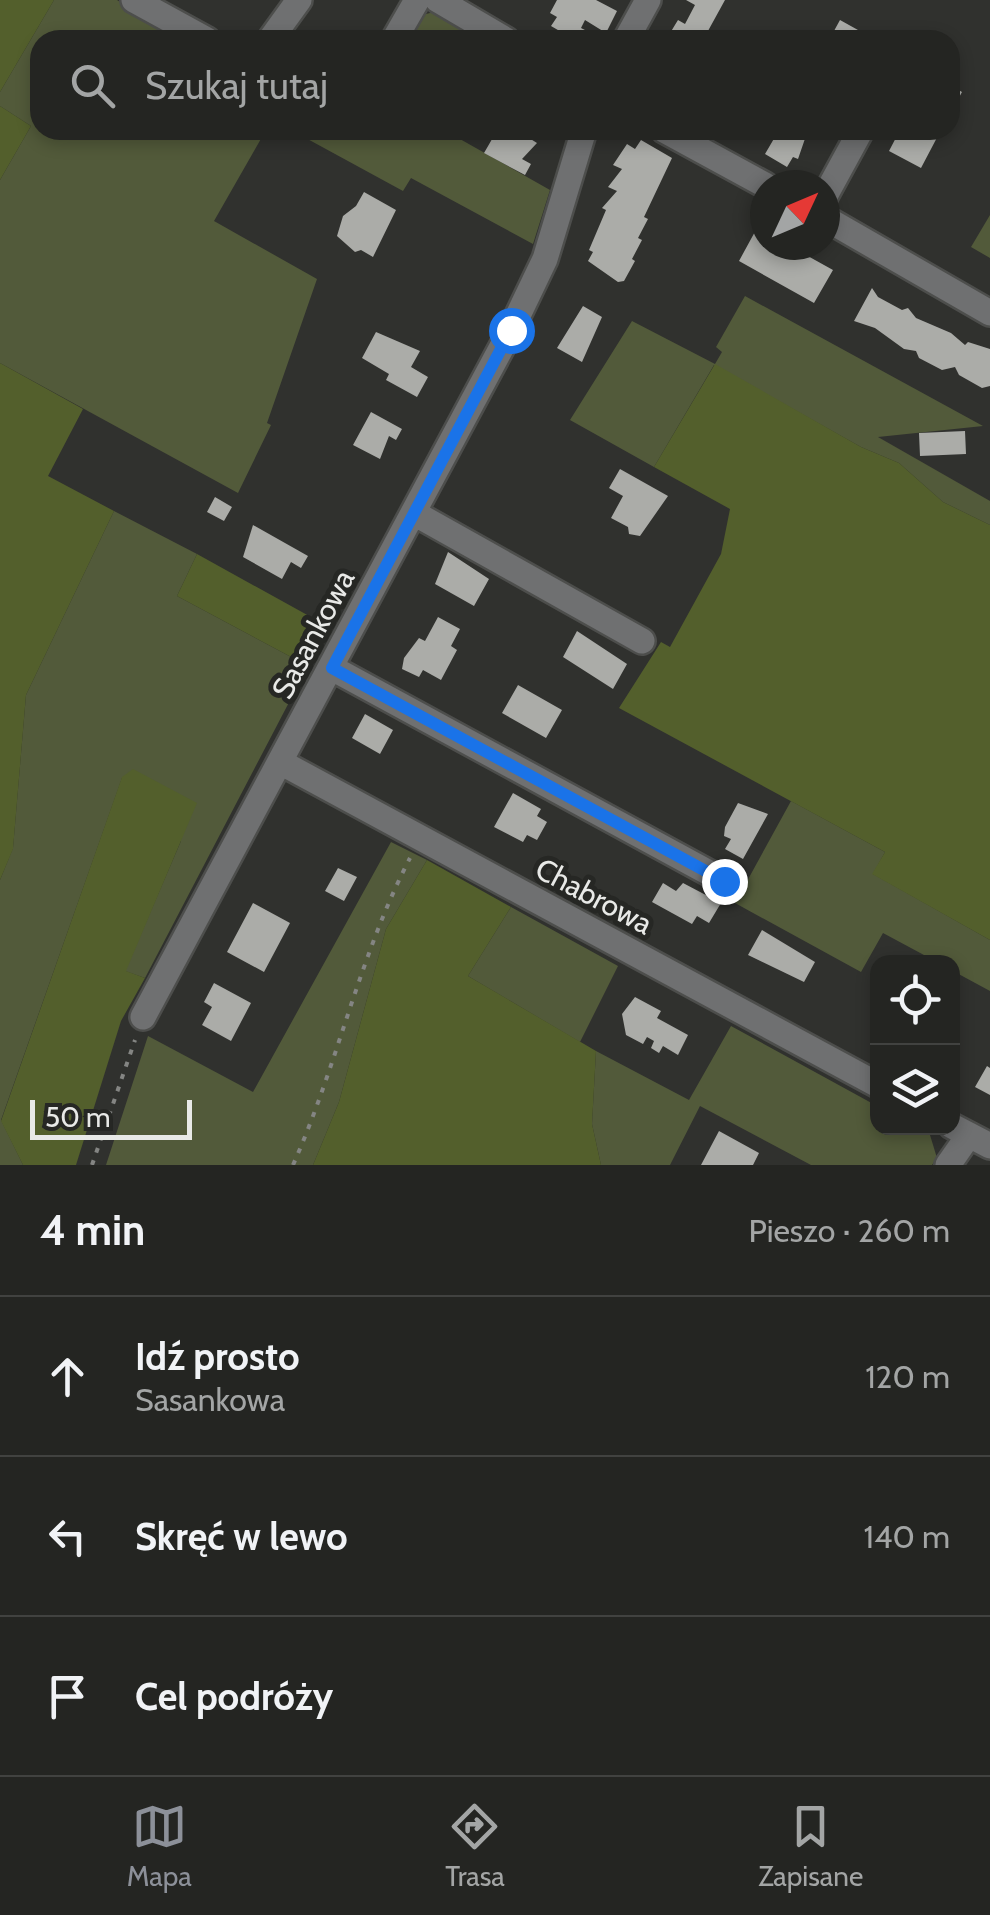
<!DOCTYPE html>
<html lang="pl">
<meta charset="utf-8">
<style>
:root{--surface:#242522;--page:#2c2d2a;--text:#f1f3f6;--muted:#a3a5a5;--line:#414240;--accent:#8c9099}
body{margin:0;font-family:Cabin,sans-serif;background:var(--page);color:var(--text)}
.controls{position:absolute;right:30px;bottom:30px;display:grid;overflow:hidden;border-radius:20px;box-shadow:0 5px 15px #0003}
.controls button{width:90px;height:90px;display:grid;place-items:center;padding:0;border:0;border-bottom:2px solid var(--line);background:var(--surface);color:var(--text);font:50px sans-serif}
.compass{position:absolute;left:750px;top:170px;width:90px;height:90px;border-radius:50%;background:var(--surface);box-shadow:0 5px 15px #0003;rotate:46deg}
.scale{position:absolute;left:30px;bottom:25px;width:162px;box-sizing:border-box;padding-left:10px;border:5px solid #e8e9e7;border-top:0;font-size:28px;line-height:35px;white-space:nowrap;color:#e8e9e7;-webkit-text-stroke:8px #262724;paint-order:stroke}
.stop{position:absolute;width:30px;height:30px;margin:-22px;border:8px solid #1a73e8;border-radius:50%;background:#fff}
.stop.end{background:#1a73e8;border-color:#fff;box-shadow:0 2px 10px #0008}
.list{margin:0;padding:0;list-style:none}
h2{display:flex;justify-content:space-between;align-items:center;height:130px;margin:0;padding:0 40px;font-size:42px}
h2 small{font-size:32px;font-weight:400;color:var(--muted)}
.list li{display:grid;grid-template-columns:65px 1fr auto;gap:30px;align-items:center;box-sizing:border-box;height:160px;padding:0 40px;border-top:2px solid var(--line)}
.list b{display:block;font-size:38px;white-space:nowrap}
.list p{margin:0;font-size:32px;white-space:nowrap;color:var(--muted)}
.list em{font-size:32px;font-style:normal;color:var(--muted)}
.icon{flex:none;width:55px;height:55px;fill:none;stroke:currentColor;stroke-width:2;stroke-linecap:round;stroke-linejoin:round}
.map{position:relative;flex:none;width:990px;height:1165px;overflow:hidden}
.search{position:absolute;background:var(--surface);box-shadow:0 5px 15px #0003;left:30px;right:30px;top:30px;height:110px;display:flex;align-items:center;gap:25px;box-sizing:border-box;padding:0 35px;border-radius:30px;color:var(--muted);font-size:38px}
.sheet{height:610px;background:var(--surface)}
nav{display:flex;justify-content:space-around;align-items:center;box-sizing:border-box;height:140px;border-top:2px solid var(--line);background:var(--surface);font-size:28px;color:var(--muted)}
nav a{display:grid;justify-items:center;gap:5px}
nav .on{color:var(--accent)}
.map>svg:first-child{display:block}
.green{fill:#525a3a}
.forest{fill:#535f2c}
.building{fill:#abaca8}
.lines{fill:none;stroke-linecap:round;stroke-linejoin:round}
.minor-casing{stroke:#4d4e4c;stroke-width:30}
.path{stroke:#848583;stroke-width:4;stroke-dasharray:5 8;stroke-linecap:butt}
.minor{stroke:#6f7071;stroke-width:25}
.route{stroke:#1a73e8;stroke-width:12}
.labels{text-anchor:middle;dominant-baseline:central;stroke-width:10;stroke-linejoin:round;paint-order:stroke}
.street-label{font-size:30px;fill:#e8e9e7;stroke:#262724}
</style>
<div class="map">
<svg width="990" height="1165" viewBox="0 0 990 1165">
<rect width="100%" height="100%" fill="#30312e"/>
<path class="green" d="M54 0H117L188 40H40V130H266L214 221 317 279 267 423 271 425 238 493 0 363V180L31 126 0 106V92Z
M434 12 484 40H405L422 15Z
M291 130H444L550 190 533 244 411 178 403 191Z
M990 215V258L971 247Z
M745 296 983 426 878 437 990 501V525L943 502 899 463 861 447 714 365 654 467 570 420 632 321 715 364 722 352 716 347Z
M114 511 197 554 177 596 308 666 145 978 125 971 181 841 122 778 1 1120 23 1165H0V880L13 848 26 695Z
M791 801 885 852 873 874 990 940V991L953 971 952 962H937L883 933 861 972 735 903Z
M391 842 427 860 386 929 339 1102 313 1165H106L148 1036 253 1092Z
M511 907 618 966 580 1042 468 976Z
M731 1026 877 1106 878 1128H916L930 1135 937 1158 932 1165H811L700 1106 670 1165H601L592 1124 596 1051 689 1100Z"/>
<path class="forest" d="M0 0H54L0 92Z
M0 106 31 126 0 180Z
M0 363 83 409 48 476 114 511 26 695 13 849 0 880Z
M715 364 861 447 899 463 943 502 990 525V940L872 874 885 852 619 708 661 642 670 647 721 554 730 509 654 467Z
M197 554 329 627 308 666 177 596Z
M133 769 197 803 126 971 145 978 121 1021 76 1165H23L1 1121 122 777Z
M427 860 511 907 468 976 596 1051 592 1124 601 1165H313L339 1102 386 929Z"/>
<path class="building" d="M557 0H596L617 11 606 33 585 20 581 28 591 33 587 40H564L563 33 551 26 557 17 550 13Z
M686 0H725L703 40 667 38 678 20 685 24 695 5Z
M840 20 867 35 864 40H829Z
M950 85 962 92 950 114Z
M488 130H533L529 138 537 143 522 159 531 164 525 175 484 153 495 134Z
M779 130H808L798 159 793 157 787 167 765 154Z
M900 130H941L921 168 889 151Z
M641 140 672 158 644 217 648 219 638 238 642 240 632 259 635 261 624 281 618 282 588 261 593 252 589 250 606 210 602 208 617 191 608 187 622 169 613 165 627 144 635 149Z
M364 192 396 210 373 257 361 250 355 252 337 236 343 216 356 206Z
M757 228 765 232V245H788L833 270 814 303 739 261Z
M872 288 878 297 902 310 908 308 916 318 951 333 965 345 968 342 990 349V386L982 388 959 375 955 367 942 370 919 358 916 351 904 349 875 328 854 321Z
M583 306 602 317 582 362 557 348Z
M376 332 420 351 411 367 428 377 417 397 386 380 389 374 362 358Z
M371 412 402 429 396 440 389 436 380 459 353 445Z
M965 431 966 454 920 456 919 433Z
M620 469 668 496 640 536 629 534 628 527 611 518 623 496 609 488Z
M215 497 232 507 224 521 207 512Z
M253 525 308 556 301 568 291 562 282 579 243 557Z
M448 552 489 579 474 606 435 584Z
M438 617 460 629 451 646 457 650 441 680 423 670 419 677 402 669 404 658 419 638 425 641Z
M577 631 627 664 613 689 563 657Z
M518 685 562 710 546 738 502 713Z
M365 714 393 730 380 754 352 738Z
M513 793 541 809 537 816 547 822 537 840 527 835 523 842 494 827Z
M738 803 768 814 743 859 725 849 731 839 724 836 725 827Z
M338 868 357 877 344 901 325 891Z
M663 883 676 891 683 883 721 903 709 923 697 916 692 924 652 902Z
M253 903 290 923 264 972 227 952Z
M762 930 815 962 804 982 748 955Z
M214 983 251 1003 231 1041 202 1025 212 1007 204 1002Z
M635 997 661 1011 657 1018 688 1035 678 1055 663 1046 659 1053 651 1048 654 1041 647 1037 643 1044 626 1035 622 1014Z
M987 1066 990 1068V1095L975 1087Z
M719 1131 759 1153 753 1165H701Z"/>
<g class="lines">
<defs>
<path id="minor" d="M134 0 207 40
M438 0 506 40
M270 40 299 0
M394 40 417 0
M626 40 648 0
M664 130 765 185
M825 196 861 130
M825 218 990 313
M414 513 642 641
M332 668 724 881
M282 763 878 1085
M143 1017 511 330 545 259 584 130
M952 1126 990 1146
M948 1165 969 1135"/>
</defs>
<use href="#minor" class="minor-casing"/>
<path class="path" d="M92 1165 135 1040
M293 1165C338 1064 359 956 410 858"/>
<use href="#minor" class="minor"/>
</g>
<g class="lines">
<path class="route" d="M511 330 332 668 724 881"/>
</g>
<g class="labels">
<g class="street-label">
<text transform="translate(313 634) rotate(-62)">Sasankowa</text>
<text transform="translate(594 896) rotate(28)">Chabrowa</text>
</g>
</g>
</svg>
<div class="controls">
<button><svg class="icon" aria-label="locate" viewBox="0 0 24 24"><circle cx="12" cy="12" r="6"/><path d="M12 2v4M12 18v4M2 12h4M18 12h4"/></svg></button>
<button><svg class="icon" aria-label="layers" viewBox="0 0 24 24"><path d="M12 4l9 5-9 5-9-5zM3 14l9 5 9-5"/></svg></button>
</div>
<svg class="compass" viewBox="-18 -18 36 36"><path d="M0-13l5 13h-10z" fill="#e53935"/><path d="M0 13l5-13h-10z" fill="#a3a5a5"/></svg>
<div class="scale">50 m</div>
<div class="stop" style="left:511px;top:330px"></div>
<div class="stop end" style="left:724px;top:881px"></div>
<div class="search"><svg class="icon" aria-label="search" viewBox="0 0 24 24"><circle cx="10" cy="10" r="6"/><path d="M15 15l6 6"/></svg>Szukaj tutaj</div>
</div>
<section class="sheet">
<h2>4 min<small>Pieszo · 260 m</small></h2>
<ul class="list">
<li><svg class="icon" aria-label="ahead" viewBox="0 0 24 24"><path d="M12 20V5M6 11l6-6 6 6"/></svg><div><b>Idź prosto</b><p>Sasankowa</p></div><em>120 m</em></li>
<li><svg class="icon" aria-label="left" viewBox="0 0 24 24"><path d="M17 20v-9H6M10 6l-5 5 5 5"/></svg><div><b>Skręć w lewo</b></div><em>140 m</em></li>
<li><svg class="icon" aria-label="arrive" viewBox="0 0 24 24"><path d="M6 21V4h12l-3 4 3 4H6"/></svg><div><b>Cel podróży</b></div></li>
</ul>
</section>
<nav>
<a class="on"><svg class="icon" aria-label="map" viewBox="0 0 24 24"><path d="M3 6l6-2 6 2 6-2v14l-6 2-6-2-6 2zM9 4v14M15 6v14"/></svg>Mapa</a>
<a><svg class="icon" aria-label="directions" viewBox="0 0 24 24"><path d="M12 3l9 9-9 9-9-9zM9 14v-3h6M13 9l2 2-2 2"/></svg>Trasa</a>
<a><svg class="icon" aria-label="saved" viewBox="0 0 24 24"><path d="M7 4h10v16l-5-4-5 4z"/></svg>Zapisane</a>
</nav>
